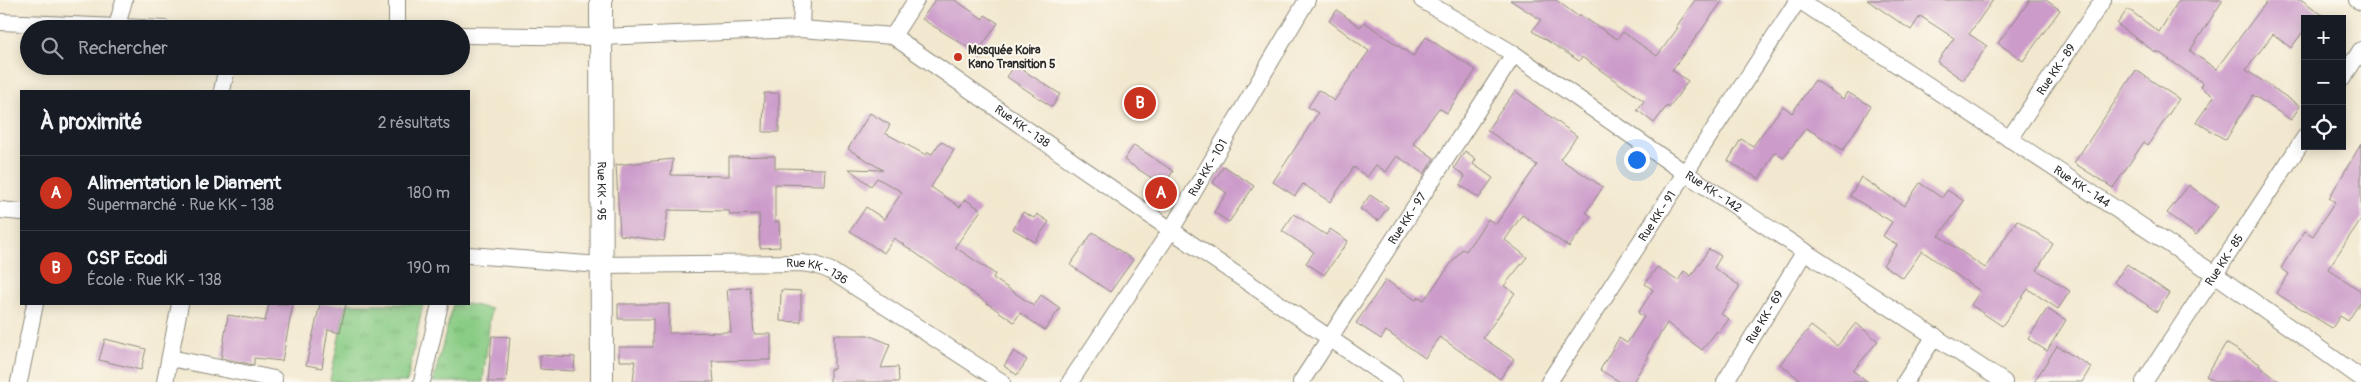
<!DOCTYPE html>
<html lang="fr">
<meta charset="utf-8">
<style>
:root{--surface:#171b24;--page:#242831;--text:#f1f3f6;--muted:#9ea1a6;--line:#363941;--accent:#c8321e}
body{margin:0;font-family:Pangolin,sans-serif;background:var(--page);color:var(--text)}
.controls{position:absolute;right:15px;top:15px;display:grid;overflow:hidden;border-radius:0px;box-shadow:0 2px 12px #0003}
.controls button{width:45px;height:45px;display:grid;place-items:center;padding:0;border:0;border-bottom:1px solid var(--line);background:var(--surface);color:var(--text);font:25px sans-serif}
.you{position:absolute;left:1636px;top:159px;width:18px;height:18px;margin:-12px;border:4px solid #fff;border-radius:50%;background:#1a73e8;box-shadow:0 0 0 8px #1a73e833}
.badge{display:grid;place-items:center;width:32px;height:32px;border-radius:50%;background:var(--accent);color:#fff;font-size:16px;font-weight:700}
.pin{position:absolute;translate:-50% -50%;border:2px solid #fff;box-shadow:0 1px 5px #0006}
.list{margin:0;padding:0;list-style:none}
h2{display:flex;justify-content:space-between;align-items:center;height:65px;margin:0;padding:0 20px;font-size:21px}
h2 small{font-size:16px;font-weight:400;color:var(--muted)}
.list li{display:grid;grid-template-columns:32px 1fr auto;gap:15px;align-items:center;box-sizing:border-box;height:75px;padding:0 20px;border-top:1px solid var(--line)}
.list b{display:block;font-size:19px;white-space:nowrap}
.list p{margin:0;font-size:16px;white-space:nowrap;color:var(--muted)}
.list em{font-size:16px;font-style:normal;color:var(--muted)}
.icon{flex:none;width:28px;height:28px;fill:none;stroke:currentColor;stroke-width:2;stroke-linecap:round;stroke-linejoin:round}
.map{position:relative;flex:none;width:2361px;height:382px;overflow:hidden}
.search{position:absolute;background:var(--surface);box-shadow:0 2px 12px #0003;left:20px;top:20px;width:450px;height:55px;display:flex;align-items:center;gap:12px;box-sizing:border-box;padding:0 18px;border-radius:28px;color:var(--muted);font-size:19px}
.panel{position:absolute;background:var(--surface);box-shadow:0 2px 12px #0003;left:20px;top:90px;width:450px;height:215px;border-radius:0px}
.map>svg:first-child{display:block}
.grass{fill:url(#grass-tufts);stroke:#5a7c58}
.building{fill:#cc9bca}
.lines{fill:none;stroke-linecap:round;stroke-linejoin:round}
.street-casing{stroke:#8e8a7d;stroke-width:18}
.secondary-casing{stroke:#8e8a7d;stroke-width:24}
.street{stroke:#fff;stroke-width:16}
.secondary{stroke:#fff;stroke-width:22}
.poi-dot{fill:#c8321e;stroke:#fbf7ec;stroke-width:2}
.labels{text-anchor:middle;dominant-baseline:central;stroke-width:4;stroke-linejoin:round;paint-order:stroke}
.poi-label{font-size:12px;font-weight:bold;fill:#2b2b2b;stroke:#fbf7ec;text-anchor:start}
.street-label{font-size:12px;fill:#2b2b2b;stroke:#fbf7ec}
</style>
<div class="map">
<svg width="2361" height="382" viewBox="0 0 2361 382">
<defs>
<pattern id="grass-tufts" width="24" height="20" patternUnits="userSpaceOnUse" patternTransform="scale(1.25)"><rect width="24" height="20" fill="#89cc85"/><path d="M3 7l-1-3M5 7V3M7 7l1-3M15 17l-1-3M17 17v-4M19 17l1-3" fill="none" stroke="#76af73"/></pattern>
</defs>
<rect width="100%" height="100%" fill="#fbf7ec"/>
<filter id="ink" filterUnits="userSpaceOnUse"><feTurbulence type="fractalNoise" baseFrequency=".02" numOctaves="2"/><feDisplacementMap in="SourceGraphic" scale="10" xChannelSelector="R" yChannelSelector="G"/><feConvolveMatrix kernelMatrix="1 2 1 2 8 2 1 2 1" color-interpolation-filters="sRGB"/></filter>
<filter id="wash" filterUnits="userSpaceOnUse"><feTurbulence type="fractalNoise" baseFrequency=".0096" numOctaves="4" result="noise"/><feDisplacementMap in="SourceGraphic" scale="20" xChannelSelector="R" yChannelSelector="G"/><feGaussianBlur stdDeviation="1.12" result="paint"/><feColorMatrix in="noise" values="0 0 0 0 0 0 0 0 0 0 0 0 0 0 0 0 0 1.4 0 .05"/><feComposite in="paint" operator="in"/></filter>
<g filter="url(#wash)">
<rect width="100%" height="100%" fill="#f2e8cf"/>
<path class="grass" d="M346 304H423L407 382H341L330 380Z
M453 304H468L491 309 483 382H433Z"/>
<g id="blocks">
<path class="building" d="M935 0H955L983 19 985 15 998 23 977 53 922 19Z
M1510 0H1556L1579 17 1580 15 1617 39 1623 32 1657 56 1678 28 1676 27 1695 0H1723L1672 70 1688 81 1669 108 1667 106 1654 123 1637 110 1644 101 1582 57 1579 61 1532 31 1541 20Z
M1867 0H1993L1969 34 1987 46 1963 80 1937 62 1954 38 1920 16 1911 30Z
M2030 0H2046L2060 10 2023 61 1998 43Z
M2179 0H2223L2190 51 2216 69 2268 0H2302L2328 19H2305V29L2291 48 2273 34 2246 70 2300 106 2291 120 2253 95 2226 140 2196 122 2214 97 2201 87 2203 83 2157 51 2156 53 2117 24 2128 9 2159 32Z
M1337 10 1360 27 1364 22 1413 56 1426 37 1476 70 1447 113 1439 108 1413 143 1434 158 1424 174 1397 156 1386 172 1376 165 1367 177 1354 167 1330 202 1303 184 1295 196 1273 182 1318 113 1308 107 1319 90 1334 101 1369 51 1329 21Z
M1015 65 1060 94 1052 107 1007 77Z
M2136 70 2179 99 2148 145 2144 142 2113 188 2074 163Z
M1815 80 1843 99 1847 92 1871 106 1843 150 1806 128 1783 158 1775 152 1759 179 1728 161 1741 139 1753 146 1783 106 1792 113Z
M1515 91 1577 136 1560 159 1603 187 1586 212 1591 216 1569 247 1522 215 1505 240 1527 257 1504 286 1515 293 1483 338 1514 359 1500 379 1440 337 1425 358 1386 331 1381 339 1356 323 1386 280 1416 300 1419 297 1424 300 1462 249 1466 251 1488 219 1496 224 1537 165 1487 130Z
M764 93H779V132H763Z
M870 113 890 125 885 133 926 155 928 152 932 154 941 141 954 150 931 187 960 207 965 199 981 210 955 247 995 274 993 278 1034 306 1041 295 1060 308 1045 330 1020 313 1014 322 894 238 884 253 850 231 866 207 884 219 902 192 877 178 871 186 849 169 883 170 848 149Z
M2361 144V219L2328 269 2361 291V301L2348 321 2340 316 2332 328 2276 293 2289 274 2281 268 2305 231 2313 236 2335 202 2329 198Z
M1134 145 1173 171 1164 186 1124 160Z
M1465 151 1476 159 1473 164 1493 178 1479 198 1460 185 1465 176 1454 168Z
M775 156V168L825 169 824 185 775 184V222L779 221 780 247 760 248 759 214 730 215 729 211 668 210 664 241 620 235 616 165 673 159 671 175 729 176V157Z
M1224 166 1254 186 1229 222 1214 212 1227 193 1213 183Z
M1861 177 1904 206 1920 183 1942 198 1947 190 1964 201 1939 236 1985 268 2017 220 2053 244 2037 270 2070 291 2058 309 2028 289 2002 326 1971 305 1980 291 1922 251 1903 278 1883 265 1897 245 1883 236 1892 222 1850 196Z
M1153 179 1179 196 1173 207 1146 191Z
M2189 185 2218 207 2196 235 2167 213Z
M1370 195 1388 207 1378 221 1360 209Z
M1023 212 1034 218 1037 214 1049 222 1035 242 1013 229Z
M1294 214 1326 235 1330 229 1348 241 1324 275 1306 263 1314 252 1282 231Z
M1093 232 1133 260 1110 292 1070 265Z
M1709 249 1721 256 1714 268 1740 286 1721 314 1729 319 1719 333 1717 331 1702 350 1667 323 1647 355 1649 356 1633 382H1620L1600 370 1619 338 1627 343 1644 317 1638 313 1653 290 1645 284 1657 267 1678 281 1684 271 1691 276Z
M2127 264 2169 293 2157 312 2114 282Z
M750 287 754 334H771V360L712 361 714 382H633L635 361H619V347H653V319H618V304H669V333L731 332 727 289Z
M781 290 801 291V322L780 321Z
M269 304H293L282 361 254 358V365L221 358 228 315 265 321Z
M320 304H346L340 332 328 329 322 368 306 365Z
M2047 309 2066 320 2047 351 2028 339Z
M1856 323 1878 341 1853 371 1868 382H1803L1780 364 1811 326 1837 346Z
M834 335H868L890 344 881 368 898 367 899 382H830V369H834Z
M492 336 510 337 506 382H488Z
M105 339 146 349 141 370 99 360Z
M2226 343 2260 364 2259 366 2280 382H2216L2206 376Z
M2057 346 2091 367 2082 382H2034Z
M1014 351 1027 360 1017 375 1004 366Z
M540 355 575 357 574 371 540 369Z"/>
</g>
</g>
<g filter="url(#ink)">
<use href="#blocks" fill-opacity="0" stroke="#8e8a7d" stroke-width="1"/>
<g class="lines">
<defs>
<g id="street">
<path id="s1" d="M1422 0 1514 54 1685 173 2004 382"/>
<path id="s2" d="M1799 0 2216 275 2361 378"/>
<path d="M2357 0 2361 2"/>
<path d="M0 22 165 29"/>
<path d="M117 26 124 0"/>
<path d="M397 29V0"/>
<path d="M801 29 802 0"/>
<path id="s3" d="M461 35 600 37 801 29 893 36 1171 230 1394 382"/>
<path d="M893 36 916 0"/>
<path d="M2342 79 2361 50"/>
<path d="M222 91 227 66"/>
<path id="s4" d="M2009 139 2103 0"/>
<path d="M0 210 21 212"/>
<path id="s5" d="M469 255 600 265 801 263 816 265 831 271 1002 382"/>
<path d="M170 358 274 379 273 382"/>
<path d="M19 382 35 304"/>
<path d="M165 382 180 304"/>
<path d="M422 382 440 304"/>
<path id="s6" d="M1070 382 1171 230 1307 0"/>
<path id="s7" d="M1301 382 1514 54"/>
<path id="s8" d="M1549 382 1798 0"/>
<path id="s9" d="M1725 382 1805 251"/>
<path d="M1905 382 1935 336"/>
<path id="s10" d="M2144 382 2305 137"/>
</g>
<g id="secondary">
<path id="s11" d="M601 0 602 382"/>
</g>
</defs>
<use href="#street" class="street-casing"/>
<use href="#secondary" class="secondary-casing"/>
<use href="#street" class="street"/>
<use href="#secondary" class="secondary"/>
</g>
</g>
<circle class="poi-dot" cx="958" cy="57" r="5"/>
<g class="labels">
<g class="poi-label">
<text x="968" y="50">Mosquée Koira<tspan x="968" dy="14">Kano Transition 5</tspan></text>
</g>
<g class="street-label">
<text stroke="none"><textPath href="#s4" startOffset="84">Rue KK - 89</textPath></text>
<text stroke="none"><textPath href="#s3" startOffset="590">Rue KK - 138</textPath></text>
<text stroke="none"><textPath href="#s6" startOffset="255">Rue KK - 101</textPath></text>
<text stroke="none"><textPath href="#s2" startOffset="339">Rue KK - 144</textPath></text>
<text stroke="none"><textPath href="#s11" startOffset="191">Rue KK - 95</textPath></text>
<text stroke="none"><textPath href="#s1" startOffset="349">Rue KK - 142</textPath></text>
<text stroke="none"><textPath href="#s8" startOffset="198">Rue KK - 91</textPath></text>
<text stroke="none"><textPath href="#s7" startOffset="195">Rue KK - 97</textPath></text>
<text stroke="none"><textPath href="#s10" startOffset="146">Rue KK - 85</textPath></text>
<text stroke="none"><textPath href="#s5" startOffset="350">Rue KK - 136</textPath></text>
<text stroke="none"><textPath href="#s9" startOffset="76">Rue KK - 69</textPath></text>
</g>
</g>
</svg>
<div class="controls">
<button>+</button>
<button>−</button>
<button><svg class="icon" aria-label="locate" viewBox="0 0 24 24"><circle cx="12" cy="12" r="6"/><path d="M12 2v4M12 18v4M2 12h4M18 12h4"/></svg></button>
</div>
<div class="you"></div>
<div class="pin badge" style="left:1161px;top:193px">A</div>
<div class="pin badge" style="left:1140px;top:103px">B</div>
<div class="search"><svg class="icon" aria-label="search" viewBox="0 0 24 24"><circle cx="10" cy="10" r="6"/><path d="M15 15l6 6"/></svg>Rechercher</div>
<section class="panel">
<h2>À proximité<small>2 résultats</small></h2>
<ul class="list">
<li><span class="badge">A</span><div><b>Alimentation le Diament</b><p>Supermarché · Rue KK - 138</p></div><em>180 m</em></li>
<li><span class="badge">B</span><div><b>CSP Ecodi</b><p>École · Rue KK - 138</p></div><em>190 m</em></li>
</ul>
</section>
</div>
